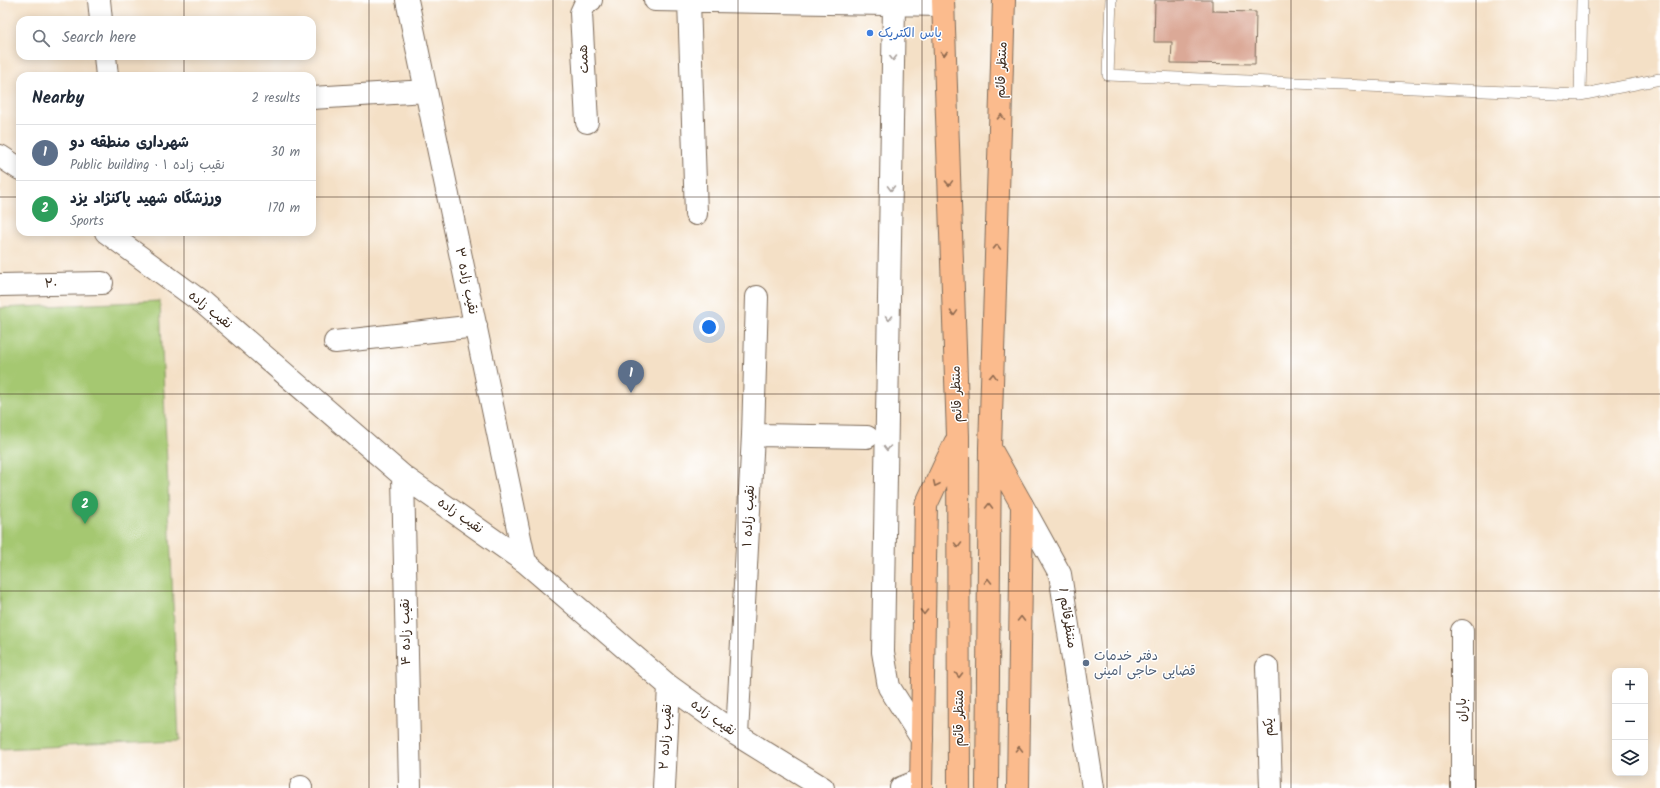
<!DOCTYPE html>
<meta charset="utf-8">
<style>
:root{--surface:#fff;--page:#f6f6f7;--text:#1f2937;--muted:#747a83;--line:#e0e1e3;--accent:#d1495b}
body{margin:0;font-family:Kalam,"Playpen Sans Arabic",sans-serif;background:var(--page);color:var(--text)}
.controls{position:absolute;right:12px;bottom:12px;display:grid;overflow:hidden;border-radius:8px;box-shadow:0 2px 10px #0003}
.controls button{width:36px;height:36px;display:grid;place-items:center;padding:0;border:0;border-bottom:1px solid var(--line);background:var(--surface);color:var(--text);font:20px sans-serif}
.you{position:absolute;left:709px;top:327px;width:14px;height:14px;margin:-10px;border:3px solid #fff;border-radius:50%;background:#1a73e8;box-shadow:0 0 0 6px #1a73e833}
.badge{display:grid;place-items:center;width:26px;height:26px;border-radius:50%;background:var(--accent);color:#fff;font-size:13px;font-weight:700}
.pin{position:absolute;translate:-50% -33px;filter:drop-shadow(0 1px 2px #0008)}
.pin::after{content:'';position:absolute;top:21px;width:14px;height:12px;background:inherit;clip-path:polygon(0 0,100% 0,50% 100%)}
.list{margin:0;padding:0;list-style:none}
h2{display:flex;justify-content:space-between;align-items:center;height:52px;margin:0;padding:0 16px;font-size:17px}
h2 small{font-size:13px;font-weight:400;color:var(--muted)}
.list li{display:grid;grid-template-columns:26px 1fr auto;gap:12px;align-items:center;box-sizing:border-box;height:56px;padding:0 16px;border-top:1px solid var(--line)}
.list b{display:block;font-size:15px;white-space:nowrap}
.list p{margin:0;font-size:13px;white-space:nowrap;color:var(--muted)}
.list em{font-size:13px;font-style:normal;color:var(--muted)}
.icon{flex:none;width:22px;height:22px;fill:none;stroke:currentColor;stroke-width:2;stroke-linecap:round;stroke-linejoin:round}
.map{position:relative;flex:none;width:1660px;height:788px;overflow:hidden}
.search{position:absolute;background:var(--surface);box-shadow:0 2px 10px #0003;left:16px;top:16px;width:300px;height:44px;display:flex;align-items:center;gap:10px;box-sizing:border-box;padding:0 14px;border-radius:12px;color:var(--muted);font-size:15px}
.panel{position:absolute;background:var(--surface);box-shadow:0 2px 10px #0003;left:16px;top:72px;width:300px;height:164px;border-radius:12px}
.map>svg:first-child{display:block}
.green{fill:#a5c871;stroke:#707948}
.building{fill:#dba997}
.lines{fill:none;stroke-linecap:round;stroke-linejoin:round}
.service-casing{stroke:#7c6a59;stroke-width:12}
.minor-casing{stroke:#7c6a59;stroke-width:24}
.primary-casing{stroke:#7c6a59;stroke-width:24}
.service{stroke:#fff;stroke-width:11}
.minor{stroke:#fff;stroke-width:22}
.primary{stroke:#fbbb8d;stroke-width:22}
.oneway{stroke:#916b50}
.oneway2{stroke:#a79f9a}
.grid{fill:none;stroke:#3b2a1e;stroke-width:1;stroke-opacity:0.55}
.shop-dot{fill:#3f7fe0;stroke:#fff;stroke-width:1.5}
.service-dot{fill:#5c6f8a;stroke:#fff;stroke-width:1.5}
.labels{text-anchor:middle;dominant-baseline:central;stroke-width:3;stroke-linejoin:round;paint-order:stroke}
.shop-label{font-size:13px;fill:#366cbe;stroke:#fff;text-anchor:start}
.street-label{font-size:13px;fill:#3b2a1e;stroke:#fff}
.service-label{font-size:13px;fill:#4e5e75;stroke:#fff;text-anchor:start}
</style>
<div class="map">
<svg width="1660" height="788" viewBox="0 0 1660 788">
<rect width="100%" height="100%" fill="#fff"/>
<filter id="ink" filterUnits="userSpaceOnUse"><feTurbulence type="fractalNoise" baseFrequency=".025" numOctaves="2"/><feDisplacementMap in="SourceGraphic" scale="8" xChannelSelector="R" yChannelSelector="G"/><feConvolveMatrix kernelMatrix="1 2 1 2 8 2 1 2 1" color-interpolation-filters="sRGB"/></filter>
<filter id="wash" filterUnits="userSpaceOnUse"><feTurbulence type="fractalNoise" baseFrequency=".012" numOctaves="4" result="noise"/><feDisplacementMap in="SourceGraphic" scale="16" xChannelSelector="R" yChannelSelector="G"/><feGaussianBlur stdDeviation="0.9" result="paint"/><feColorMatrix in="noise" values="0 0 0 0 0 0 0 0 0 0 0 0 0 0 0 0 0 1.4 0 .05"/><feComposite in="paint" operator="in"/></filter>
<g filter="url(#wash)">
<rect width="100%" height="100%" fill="#f4e0c6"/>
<path class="green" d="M160 301 179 741 0 749V308Z"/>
<g id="blocks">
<path class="building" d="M1155 0H1212V11L1256 12 1255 64 1171 63 1172 42H1154Z"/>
</g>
</g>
<g filter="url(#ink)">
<use href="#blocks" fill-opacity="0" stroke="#7c6a59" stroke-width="1"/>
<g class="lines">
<defs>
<path id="service" d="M1111 0 1108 75 1580 95 1660 79
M1580 95 1582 0"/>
<path id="minor" d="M99 0 101 20
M407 0 525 562
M655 0 943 5
M689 1 696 214
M894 5 883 652 889 687 922 739
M105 56 107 76
M312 98 426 91
M587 122 581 13 586 2 591 0
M0 156 20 169
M106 232 203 303 403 476 525 562 669 686 737 735 823 788
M0 285 102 283
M335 342 476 326
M753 435 867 437
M403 476 410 788
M1022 505 1060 574 1093 788
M1462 631V788
M1267 667 1271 788
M737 735 753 435 757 297
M301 787V788
M664 788 669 686
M901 788 921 780"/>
<path id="primary" d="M943 0 958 436 959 788
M990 448 1022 505 1018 788
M921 788 926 505 955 443
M987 788 990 448 1004 0"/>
</defs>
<use href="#service" class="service-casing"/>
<use href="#minor" class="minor-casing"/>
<use href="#primary" class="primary-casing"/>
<use href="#service" class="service"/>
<use href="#minor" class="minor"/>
<use href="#primary" class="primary"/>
</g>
<defs><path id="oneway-chevron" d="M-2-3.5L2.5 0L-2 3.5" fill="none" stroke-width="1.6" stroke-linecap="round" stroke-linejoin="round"/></defs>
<g class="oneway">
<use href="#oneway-chevron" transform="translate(944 53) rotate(88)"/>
<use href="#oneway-chevron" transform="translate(1001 117) rotate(-88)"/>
<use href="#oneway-chevron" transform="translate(949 183) rotate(88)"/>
<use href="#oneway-chevron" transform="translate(997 247) rotate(-88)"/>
<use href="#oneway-chevron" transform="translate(954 313) rotate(88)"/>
<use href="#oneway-chevron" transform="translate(993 376) rotate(-88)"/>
<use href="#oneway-chevron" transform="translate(936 484) rotate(115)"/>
<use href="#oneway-chevron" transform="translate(989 506) rotate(-89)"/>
<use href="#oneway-chevron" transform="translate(958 545) rotate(90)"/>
<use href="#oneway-chevron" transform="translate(988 581) rotate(-90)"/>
<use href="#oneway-chevron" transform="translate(924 612) rotate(91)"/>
<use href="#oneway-chevron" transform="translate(1021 619) rotate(-89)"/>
<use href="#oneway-chevron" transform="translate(959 675) rotate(90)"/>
<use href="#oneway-chevron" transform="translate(1019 749) rotate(-89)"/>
</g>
<g class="oneway2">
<use href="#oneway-chevron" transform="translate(893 58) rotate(91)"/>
<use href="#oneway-chevron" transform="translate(891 188) rotate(91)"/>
<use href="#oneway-chevron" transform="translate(889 318) rotate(91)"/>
<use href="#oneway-chevron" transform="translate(887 448) rotate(91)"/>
</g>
</g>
<path class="grid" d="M184 0V20M369 0V788M553 0V788M738 0V788M922 0V788M1107 0V788M1291 0V788M1476 0V788M184 56V76M0 197H20M312 197H1660M184 232V788M0 394H1660M0 591H1660"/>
<circle class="shop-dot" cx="870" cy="33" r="4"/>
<circle class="service-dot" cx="1086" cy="663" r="4"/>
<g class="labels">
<g class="shop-label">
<text x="878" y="33">یاس الکتریک</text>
</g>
<g class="street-label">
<text transform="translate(584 59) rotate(-93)">همت</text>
<text transform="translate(1002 70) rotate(-88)">منتظر قائم</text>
<text transform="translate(466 281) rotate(78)">نقیب زاده ۳</text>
<text transform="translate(51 284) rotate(-1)">۲۰</text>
<text transform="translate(210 310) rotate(39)">نقیب زاده</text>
<text transform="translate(957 394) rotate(-92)">منتظر قائم</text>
<text transform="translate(460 516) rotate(35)">نقیب زاده</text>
<text transform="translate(749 516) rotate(-87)">نقیب زاده ۱</text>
<text transform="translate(1067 618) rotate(81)">منتظرقائم 1</text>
<text transform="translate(406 632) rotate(-91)">نقیب زاده ۴</text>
<text transform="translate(1462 710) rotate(-90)">باران</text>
<text transform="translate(713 718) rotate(36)">نقیب زاده</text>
<text transform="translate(959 718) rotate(-90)">منتظر قائم</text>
<text transform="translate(1269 727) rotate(-92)">یکم</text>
<text transform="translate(666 737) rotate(-87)">نقیب زاده ۲</text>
</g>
<g class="service-label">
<text x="1094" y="656">دفتر خدمات<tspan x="1094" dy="15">قضایی حاجی امینی</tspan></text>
</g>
</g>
</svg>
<div class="controls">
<button>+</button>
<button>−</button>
<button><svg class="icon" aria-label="layers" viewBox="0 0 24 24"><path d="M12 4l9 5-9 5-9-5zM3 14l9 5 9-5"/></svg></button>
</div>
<div class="you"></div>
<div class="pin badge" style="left:631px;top:393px;background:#5c6f8a">1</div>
<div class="pin badge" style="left:85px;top:524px;background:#2e9e5b">2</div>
<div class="search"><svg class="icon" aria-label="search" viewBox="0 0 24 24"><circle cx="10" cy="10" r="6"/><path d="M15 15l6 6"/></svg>Search here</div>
<section class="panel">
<h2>Nearby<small>2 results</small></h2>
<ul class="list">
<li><span class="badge" style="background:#5c6f8a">1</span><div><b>شهرداری منطقه دو</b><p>Public building · نقیب زاده ۱</p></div><em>30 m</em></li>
<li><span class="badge" style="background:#2e9e5b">2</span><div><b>ورزشگاه شهید پاکنژاد یزد</b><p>Sports</p></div><em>170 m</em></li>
</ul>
</section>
</div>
